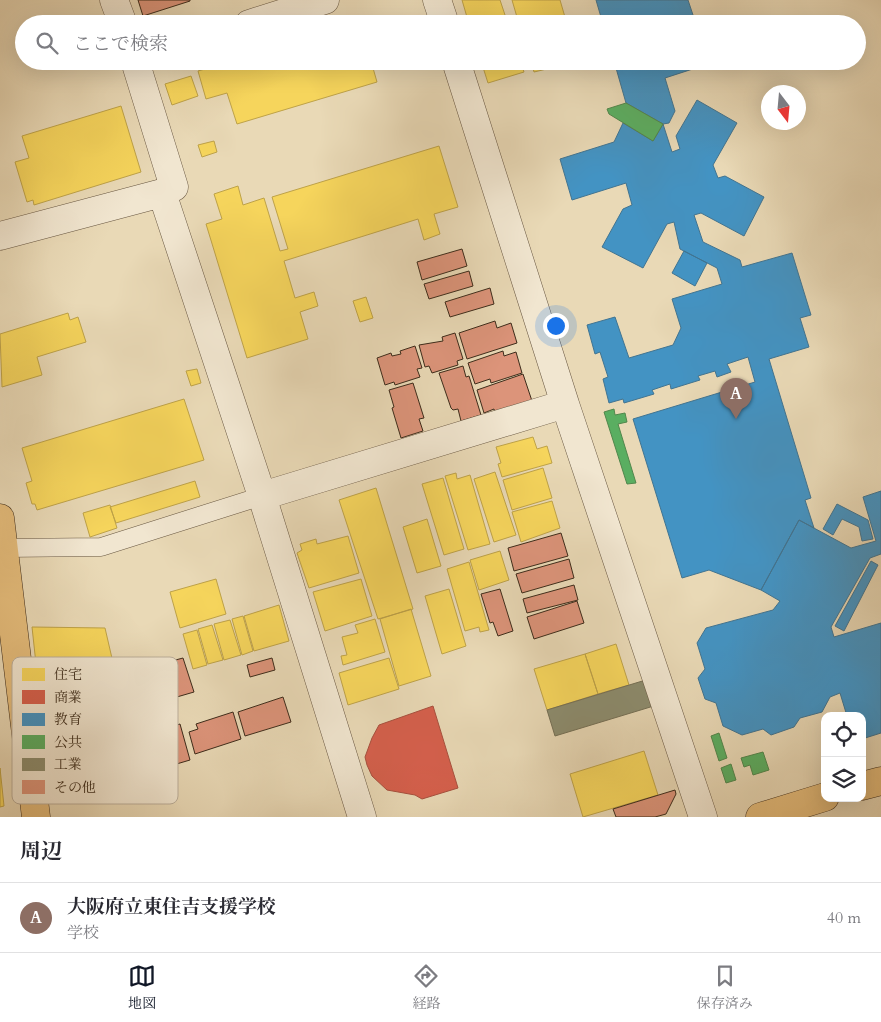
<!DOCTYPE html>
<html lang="ja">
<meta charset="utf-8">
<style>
:root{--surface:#fff;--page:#f7f7f7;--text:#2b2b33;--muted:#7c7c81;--line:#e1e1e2;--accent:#111827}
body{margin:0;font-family:Cardo,"Noto Serif JP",serif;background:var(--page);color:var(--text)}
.controls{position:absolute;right:15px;bottom:15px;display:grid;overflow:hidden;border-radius:10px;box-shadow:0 5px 20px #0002}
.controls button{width:45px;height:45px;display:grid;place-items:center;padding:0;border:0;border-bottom:1px solid var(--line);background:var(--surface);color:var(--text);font:25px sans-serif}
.compass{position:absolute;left:761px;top:85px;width:45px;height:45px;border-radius:50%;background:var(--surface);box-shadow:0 5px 20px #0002;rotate:164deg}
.you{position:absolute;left:555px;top:325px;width:18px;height:18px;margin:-12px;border:4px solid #fff;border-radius:50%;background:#1a73e8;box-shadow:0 0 0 8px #1a73e833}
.badge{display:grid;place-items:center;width:32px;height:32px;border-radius:50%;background:var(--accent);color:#fff;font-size:16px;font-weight:700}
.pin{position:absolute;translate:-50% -41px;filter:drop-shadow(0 1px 2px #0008)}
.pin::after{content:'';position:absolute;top:26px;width:18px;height:15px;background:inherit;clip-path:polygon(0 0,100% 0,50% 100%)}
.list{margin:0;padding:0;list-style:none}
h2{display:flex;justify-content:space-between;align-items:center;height:65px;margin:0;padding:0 20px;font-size:21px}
h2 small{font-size:16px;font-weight:400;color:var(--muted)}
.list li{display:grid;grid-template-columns:32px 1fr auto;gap:15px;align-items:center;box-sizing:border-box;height:70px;padding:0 20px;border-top:1px solid var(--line)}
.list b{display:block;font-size:19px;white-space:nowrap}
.list p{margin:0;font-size:16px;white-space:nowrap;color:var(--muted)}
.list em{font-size:16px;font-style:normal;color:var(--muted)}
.icon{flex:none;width:28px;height:28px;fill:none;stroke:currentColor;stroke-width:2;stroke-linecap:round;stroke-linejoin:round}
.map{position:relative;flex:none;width:881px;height:817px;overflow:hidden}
.search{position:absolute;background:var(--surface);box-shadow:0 5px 20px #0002;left:15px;right:15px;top:15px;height:55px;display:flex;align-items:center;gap:12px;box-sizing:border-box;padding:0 18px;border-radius:28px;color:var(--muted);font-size:19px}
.sheet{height:135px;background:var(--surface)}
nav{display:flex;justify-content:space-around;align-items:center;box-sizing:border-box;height:70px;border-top:1px solid var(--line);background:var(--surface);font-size:14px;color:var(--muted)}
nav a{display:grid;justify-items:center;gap:2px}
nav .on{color:var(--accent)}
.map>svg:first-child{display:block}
.homes{fill:#f6d55c;stroke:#bea248}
.shops{fill:#d6604d;stroke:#a8503e}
.schools{fill:#4393c3;stroke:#417491}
.public{fill:#5aae61;stroke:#51874c}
.industry{fill:#8c8c6e;stroke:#746f55}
.building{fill:#dc947a;stroke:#3d2c1b}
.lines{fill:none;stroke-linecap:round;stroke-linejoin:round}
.service-casing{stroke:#685742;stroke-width:19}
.minor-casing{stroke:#685742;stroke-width:29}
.primary-casing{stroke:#3d2c1b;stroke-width:29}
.service{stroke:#f1e6d0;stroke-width:18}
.minor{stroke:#f1e6d0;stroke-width:28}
.primary{stroke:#e4bc7b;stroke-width:28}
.key{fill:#f1e6d0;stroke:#bbae9a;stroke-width:1}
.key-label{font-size:14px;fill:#3d2c1b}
</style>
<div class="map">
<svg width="881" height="817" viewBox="0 0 881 817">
<rect width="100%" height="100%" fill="#e9d9b6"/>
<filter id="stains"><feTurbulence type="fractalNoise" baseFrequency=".004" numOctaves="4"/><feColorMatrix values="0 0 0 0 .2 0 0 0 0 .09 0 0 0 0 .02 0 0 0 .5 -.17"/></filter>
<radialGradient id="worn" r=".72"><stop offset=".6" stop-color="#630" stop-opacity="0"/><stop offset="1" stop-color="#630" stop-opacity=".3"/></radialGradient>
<path class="homes" d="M462 0H500L508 24H469Z
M512 0H560L567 24H519Z
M221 61H371L377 82 237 124 227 93 206 99 198 71 222 64Z
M481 61H520L524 72 488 83Z
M531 61H553L555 67 534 72Z
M191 76 198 96 172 105 165 84Z
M121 106 141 172 34 205 33 200 27 202 15 162 29 158 22 136Z
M214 141 217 152 202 157 198 145Z
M439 146 458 207 434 214 440 234 424 240 418 219 284 261 295 298 314 292 318 306 300 312 308 339 247 358 206 224 222 219 214 194 238 186 243 205 264 198 280 251 288 249 272 197Z
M366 297 373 318 360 322 353 301Z
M68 313 70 320 78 317 86 342 37 357 42 375 2 387 0 334Z
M197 369 201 383 191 386 186 371Z
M184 399 204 460 37 510 35 504H32L26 483 32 481 22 448Z
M533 437 537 449 547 446 552 463 502 477 498 464 501 463 496 447Z
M543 468 552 498 512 510 503 480Z
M495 472 516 535 494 542 474 479Z
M456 473 457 479 470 475 490 544 468 550 445 476Z
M443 478 464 549 444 555 422 484Z
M195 481 200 497 116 523 110 507Z
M376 488 413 609 378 619 339 500Z
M552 501 560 528 521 542 512 512Z
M110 505 117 528 90 537 83 513Z
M427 519 441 566 417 573 403 527Z
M348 536 359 573 309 588 297 553 302 550 300 544 316 539 317 544Z
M500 551 509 580 479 590 470 560Z
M469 562 489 630 480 632 479 627 465 631 447 569Z
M216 579 226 614 180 628 170 592Z
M361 579 372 616 325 631 313 592Z
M449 589 466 646 442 654 425 596Z
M279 605 289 641 254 651 244 616Z
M411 609 431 676 399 686 380 619Z
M243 616 253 651 242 655 232 619Z
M375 619 385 652 343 665 341 656 347 655 342 637 358 633 355 625Z
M230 620 241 655 224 660 214 624Z
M212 625 223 660 208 664 198 629Z
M32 627 105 628 114 667 37 673Z
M197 630 207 665 193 669 183 634Z
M616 644 629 685 598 694 585 654Z
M585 654 598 694 547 710 534 669Z
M389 658 399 689 348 705 339 673Z
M644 751 658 795 583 817 570 774Z
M0 768 4 806 0 807Z"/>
<path class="shops" d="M433 706 458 788 422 799 415 795 387 790 372 776 367 765 365 757 372 738 379 725Z"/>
<path class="schools" d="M596 0H688L696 24H603Z
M614 61H707L708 64 665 78 675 111 669 123 663 124 626 103Z
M697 100 737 123 713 165 718 178 725 176 764 197 744 236 701 213 694 215 703 242 740 260 742 267 792 253 811 315 800 318 809 347 769 359 811 498 805 500 814 528 799 520 761 590 709 570 682 578 633 419 755 382 748 357 727 364 731 372 717 377 715 371 698 376 700 380 671 389 670 384 652 390 654 394 624 403 623 399 609 403 603 379 608 377 600 352 595 354 587 325 615 317 629 358 673 345 681 328 672 299 722 284 717 268 680 249 674 222 667 224 643 268 602 247 623 209 632 205 626 183 572 200 560 159 614 142 623 123 653 141 663 124 672 152 680 149 676 136Z
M684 251 707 263 695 286 672 273Z
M881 491V554L870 558 831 627 834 637 881 623V733L862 739V716H847L840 693 830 697 822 712 800 718 794 727 771 735 763 729 742 735 723 726 716 703 705 699 698 678 705 669 697 643 706 628 773 610 780 601 761 590 799 520 851 548 876 541 863 497Z
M837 504 868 520 873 539 862 541 859 527 842 519 833 535 823 529Z
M871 561 878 565 844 631 835 626Z"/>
<path class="public" d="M626 103 663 124 653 141 609 114 607 109Z
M614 409 615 415 625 413 627 422 618 424 636 483 627 484 604 412Z
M719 733 727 758 719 761 711 736Z
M763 752 769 770 753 775 750 765 744 767 741 758Z
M731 764 736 780 726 783 721 768Z"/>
<path class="industry" d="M649 679 657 705 555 736 547 710Z"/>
<path class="building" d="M138 0H190V1L143 16Z
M462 249 467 266 422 280 417 262Z
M469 271 473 286 429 299 424 284Z
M490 288 494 304 450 317 445 302Z
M495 321 497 328 511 323 517 343 467 359 459 333Z
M455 333 463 359 457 361 458 365 432 373 429 366 425 367 419 345 443 341 442 337Z
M415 346 422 368 417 369 420 377 395 385 394 382 385 385 377 358 391 353 392 356 401 354 400 351Z
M503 351 504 356 516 352 522 373 491 383 490 379 475 384 468 363Z
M463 366 466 377 469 376 481 415 461 421 458 409 453 410 451 408 439 373Z
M523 374 532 401 495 413 494 409 484 413 477 390Z
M413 383 424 418 419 419 423 431 401 438 392 408 394 407 389 390Z
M561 533 568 556 514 571 508 548Z
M569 559 574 578 522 593 516 574Z
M574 585 578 600 527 613 523 599Z
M500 589 513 631 498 636 493 622 490 623 481 594Z
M577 601 584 623 534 639 527 617Z
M183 658 194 692 163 701 158 686 155 687 149 667Z
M272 658 275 670 250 677 247 665Z
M283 697 291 722 245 736 238 712Z
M233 712 241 739 195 754 189 732 198 729 196 724Z
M180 724 190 760 163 768 162 763 156 765 155 763 152 764 148 751 151 750 148 739 155 737 154 732Z
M675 790 676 794 666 814 655 817H616L613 809Z"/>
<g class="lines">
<defs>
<path id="service" d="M4 548 101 547 262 496"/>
<path id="minor" d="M114 0 123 24
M437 0 445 24
M249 24 325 0
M135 61 174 187 162 193 262 496
M0 236 162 193
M565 404 703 817
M362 817 262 496 565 404 456 61"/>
<path id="primary" d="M0 518 36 817
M862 786 881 781
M760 817 825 797"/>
</defs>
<use href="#service" class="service-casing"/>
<use href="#minor" class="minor-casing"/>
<use href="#primary" class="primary-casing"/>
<use href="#service" class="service"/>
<use href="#minor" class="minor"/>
<use href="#primary" class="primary"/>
</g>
<rect x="12" y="657" width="166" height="147" rx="8" class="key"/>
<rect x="22" y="668" width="23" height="13" fill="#f6d55c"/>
<rect x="22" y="690" width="23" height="14" fill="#d6604d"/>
<rect x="22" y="713" width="23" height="13" fill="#4393c3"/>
<rect x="22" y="735" width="23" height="14" fill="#5aae61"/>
<rect x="22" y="758" width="23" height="13" fill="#8c8c6e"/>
<rect x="22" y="780" width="23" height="14" fill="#dc947a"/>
<g class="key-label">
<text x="54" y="679">住宅</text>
<text x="54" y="702">商業</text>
<text x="54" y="724">教育</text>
<text x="54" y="747">公共</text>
<text x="54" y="769">工業</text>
<text x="54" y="792">その他</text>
</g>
<rect width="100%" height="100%" filter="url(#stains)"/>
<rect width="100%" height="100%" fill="url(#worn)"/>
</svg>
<div class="controls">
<button><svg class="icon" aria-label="locate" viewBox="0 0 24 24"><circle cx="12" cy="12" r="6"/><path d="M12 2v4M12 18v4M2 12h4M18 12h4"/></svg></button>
<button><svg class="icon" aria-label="layers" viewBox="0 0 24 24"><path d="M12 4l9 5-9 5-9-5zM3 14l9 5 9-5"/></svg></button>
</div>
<svg class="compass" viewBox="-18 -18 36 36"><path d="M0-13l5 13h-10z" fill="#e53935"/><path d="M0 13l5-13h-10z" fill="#7c7c81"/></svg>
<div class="you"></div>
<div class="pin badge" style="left:736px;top:419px;background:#8d6e63">A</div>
<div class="search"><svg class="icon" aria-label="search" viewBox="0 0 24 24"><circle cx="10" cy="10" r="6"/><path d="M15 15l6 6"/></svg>ここで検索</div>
</div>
<section class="sheet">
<h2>周辺<small></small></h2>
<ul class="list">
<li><span class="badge" style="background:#8d6e63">A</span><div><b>大阪府立東住吉支援学校</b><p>学校</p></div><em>40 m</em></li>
</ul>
</section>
<nav>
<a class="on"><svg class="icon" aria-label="map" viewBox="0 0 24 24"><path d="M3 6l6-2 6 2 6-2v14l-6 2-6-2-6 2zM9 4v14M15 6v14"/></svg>地図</a>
<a><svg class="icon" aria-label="directions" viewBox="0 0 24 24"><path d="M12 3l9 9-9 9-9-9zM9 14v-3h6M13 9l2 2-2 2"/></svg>経路</a>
<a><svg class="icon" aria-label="saved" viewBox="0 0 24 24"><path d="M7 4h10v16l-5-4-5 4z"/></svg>保存済み</a>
</nav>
